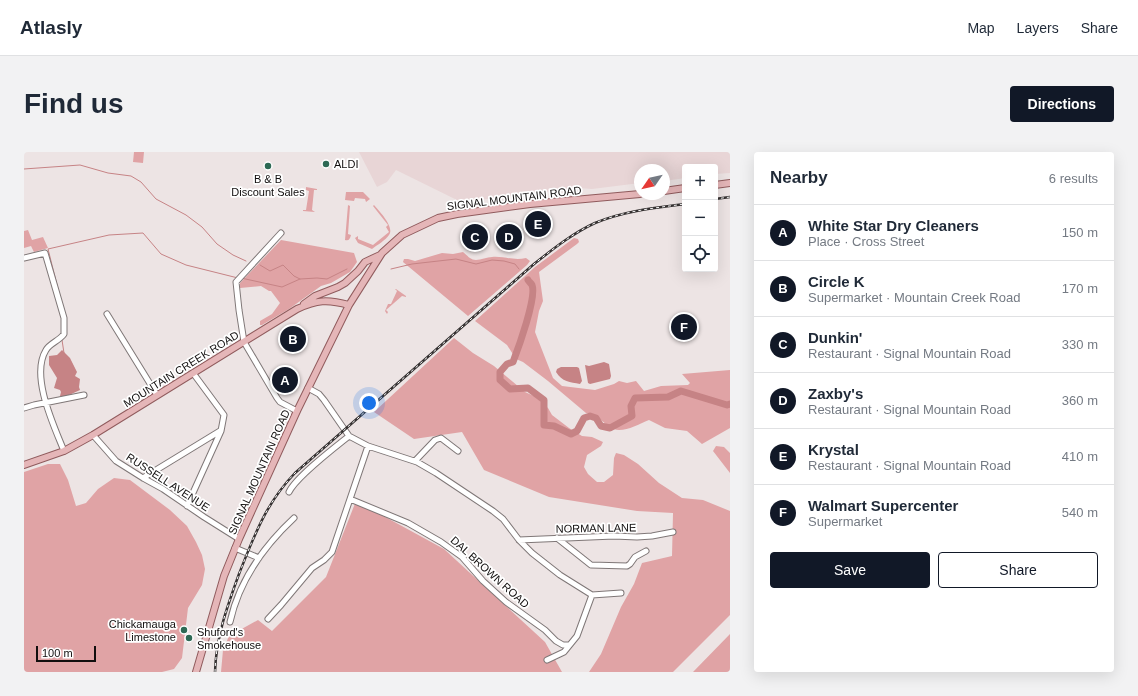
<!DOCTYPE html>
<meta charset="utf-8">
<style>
:root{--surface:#fff;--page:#f2f2f3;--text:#1f2937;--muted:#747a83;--line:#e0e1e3;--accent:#111827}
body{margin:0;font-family:Helvetica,sans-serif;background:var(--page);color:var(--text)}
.controls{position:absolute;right:12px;top:12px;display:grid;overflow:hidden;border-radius:4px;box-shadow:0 4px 16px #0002}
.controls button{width:36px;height:36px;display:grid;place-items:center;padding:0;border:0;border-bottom:1px solid var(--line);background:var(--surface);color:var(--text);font:20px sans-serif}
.compass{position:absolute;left:610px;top:12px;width:36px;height:36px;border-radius:50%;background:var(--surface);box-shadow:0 4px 16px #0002;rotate:236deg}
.scale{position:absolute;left:12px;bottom:10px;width:60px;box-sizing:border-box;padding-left:4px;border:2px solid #110e0e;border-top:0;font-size:11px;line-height:14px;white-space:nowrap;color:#110e0e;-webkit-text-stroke:3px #fff;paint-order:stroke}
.you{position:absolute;left:345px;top:251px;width:14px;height:14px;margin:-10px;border:3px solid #fff;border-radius:50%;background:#1a73e8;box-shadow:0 0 0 6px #1a73e833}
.badge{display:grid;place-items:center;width:26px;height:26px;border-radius:50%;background:var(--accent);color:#fff;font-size:13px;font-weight:700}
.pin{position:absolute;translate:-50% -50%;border:2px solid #fff;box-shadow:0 1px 4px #0006}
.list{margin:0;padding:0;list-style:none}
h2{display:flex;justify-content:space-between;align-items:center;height:52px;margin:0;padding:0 16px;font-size:17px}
h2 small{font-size:13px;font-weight:400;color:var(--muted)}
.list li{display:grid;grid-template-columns:26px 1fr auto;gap:12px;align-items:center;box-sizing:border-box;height:56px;padding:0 16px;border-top:1px solid var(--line)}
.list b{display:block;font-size:15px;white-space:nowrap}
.list p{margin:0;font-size:13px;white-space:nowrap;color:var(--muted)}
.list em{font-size:13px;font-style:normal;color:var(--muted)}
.actions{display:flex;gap:8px;padding:12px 16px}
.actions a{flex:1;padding:9px 0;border:1px solid var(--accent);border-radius:4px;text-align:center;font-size:14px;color:var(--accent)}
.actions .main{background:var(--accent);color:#fff}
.icon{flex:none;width:22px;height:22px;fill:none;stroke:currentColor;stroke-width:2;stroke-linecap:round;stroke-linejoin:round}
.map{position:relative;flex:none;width:706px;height:520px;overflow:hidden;border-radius:4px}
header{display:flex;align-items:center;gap:24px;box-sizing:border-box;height:56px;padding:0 20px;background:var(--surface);border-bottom:1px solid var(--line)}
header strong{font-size:19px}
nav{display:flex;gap:22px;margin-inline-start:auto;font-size:14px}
.intro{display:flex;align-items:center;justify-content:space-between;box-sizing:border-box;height:96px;padding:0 24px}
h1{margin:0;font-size:28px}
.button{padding:10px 18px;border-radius:4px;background:var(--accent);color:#fff;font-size:14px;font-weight:700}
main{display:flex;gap:24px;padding:0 24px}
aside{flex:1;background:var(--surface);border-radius:4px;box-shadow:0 4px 16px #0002}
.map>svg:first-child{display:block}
.built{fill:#e8d5d6}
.green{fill:#e0a3a5}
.water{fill:#c68385}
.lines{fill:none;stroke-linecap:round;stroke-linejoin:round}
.stream{stroke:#c68385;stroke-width:1}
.river{stroke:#c68385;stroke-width:7}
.minor-casing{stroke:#7f7777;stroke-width:7}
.major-casing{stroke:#905b5d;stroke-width:8}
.minor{stroke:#fff;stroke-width:5}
.major{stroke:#e5b6b8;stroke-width:6}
.rail-casing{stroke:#353131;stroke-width:2.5}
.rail{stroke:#fff;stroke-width:1;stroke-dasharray:3;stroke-linecap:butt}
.poi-dot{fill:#2d6954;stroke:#fff;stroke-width:1.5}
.labels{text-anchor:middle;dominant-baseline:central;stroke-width:3.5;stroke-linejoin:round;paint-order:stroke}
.poi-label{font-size:11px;fill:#110e0e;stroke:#fff;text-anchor:start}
.street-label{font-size:11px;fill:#110e0e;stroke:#fff}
</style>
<header>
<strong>Atlasly</strong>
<nav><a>Map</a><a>Layers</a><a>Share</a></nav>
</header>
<div class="intro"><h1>Find us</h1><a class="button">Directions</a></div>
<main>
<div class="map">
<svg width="706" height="520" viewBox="0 0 706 520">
<rect width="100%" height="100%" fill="#ede4e4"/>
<path class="built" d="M335 0H706V21L691 22V15H661V26L640 29V18H616V31L568 37 555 36 437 50 372 18 363 30 353 35Z"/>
<path class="green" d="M110 0H120L119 11 109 10Z
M282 35 293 37V38H290L288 58 291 60 279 59V58H282L285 39 282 38Z
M322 40H339L346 47 342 50 341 47 331 46 330 49 321 48Z
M324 53 326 54 324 82 327 83C326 87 325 89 321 88Z
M350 53C355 59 371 75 365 83 362 88 353 93 348 97L334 91 331 86 334 84V87L349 93 365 80 362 75 364 73 349 54Z
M4 78 8 88 19 85 24 96 10 100 7 94 0 96V79Z
M550 86 554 87 555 90 553 92 515 120 519 149 515 159 511 180 529 226 538 234 571 238 590 232 595 229 603 231 612 229 620 239 637 234 664 233 666 231 658 222 706 218V276L678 292 663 279 641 276 625 268C615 272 605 278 595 278 581 278 576 260 562 261L524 229 499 210 492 207 483 193 451 169 511 115Z
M257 88 330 101 333 110 326 120 307 131 297 134 265 157 238 173H236V169L248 162 256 151 247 139H245L237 134 216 136V131Z
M439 100C443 103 446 108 452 108 457 108 463 105 468 105 480 104 490 109 502 106L506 109 503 113 444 164 379 110 380 107H384L391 109 418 101 429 102Z
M372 137 382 144V145L378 144 362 158 364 160 363 162 361 159 364 152H367L373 139 371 137Z
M430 186 449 201 470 214 501 240 512 245 524 256 528 263 545 276 558 284 568 285 579 290 577 294 563 303 560 315 564 322 573 330H580L589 323 590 306 592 301 600 303 614 312 635 331 658 346 679 348 706 359V463L649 520H565L577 502 597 455 610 432 618 411 648 404 649 361 613 359 525 345 460 318 438 280 390 287 350 260Z
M692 294 700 295 706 301V321L689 299Z
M24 312H36L44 328 52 354 62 351 74 337 90 326 106 328 146 358 163 374 172 390 178 403 181 417 178 433 164 456 158 506 150 517 138 520H0V320Z
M332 349 420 397 521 490 538 520H197L199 498 205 484 234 468 248 479 302 425Z
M706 482V520H669Z"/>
<path class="water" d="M38 198 46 206 53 220 51 224 56 227 55 235 56 238 43 244H36L37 240 36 238 30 236 33 226 25 213V204L33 203Z
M580 210 585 212 587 224 586 227 566 232 564 231 561 213 565 214Z
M537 215H553L555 216 558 229 556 232C546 230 538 230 532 220L533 217Z"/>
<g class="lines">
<path class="stream" d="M0 17 56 13 84 21 107 24 117 30 132 47 162 63 178 75 193 92 209 103 222 109
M236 113 246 119 259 113 270 124 276 127
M367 117 388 112 432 107 452 112 468 108 480 109 491 112 495 117
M217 126 258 135 276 127 293 126 303 127 323 117
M36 145 24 97 85 83 119 81 137 102 162 113 214 126
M38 188 40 201"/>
<path class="river" d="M504 128C505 130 507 131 508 133 513 145 494 197 489 210L483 212 476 220V228L486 237 504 236 520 248V273L530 274 547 282 553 279 560 266 566 264 572 266 577 274 586 276 608 264 607 254 611 246 644 245 657 239 703 253 706 252"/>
<defs>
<path id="minor" d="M257 81 212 130 215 158 220 190 253 246 256 250 273 259
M0 106 21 101 40 166V182C35 189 26 191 22 198 6 224 30 274 40 299
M83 162 133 243
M284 236 295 242 300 248 325 284 344 294 393 310 412 321 469 359 479 367 495 388 508 401 536 423 568 443
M0 256 10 253 60 243
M69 283 92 309 119 326 139 337 180 365 215 387
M391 309 411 288 417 286 434 299
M119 326 196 279
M265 340C272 325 310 296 325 284
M326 347 384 371 417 390 438 405 459 429 482 450 521 478 532 489 539 493H544
M163 354 197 279 200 263 169 221
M533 386 567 413 603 414 606 412 611 405 622 399
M495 388 590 384 613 385 628 384 649 380
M211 396 235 406
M568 443 597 441
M244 467 257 453 288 416 300 408 308 400 344 294
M206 470C215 429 240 394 270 366
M523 508 540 500 553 484 568 443"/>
<path id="major" d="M691 33 706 31
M640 39 661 36
M280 152 291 144 314 135 321 131 334 119 341 110 356 103
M0 313 40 299 69 283 273 157C293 148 303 147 325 153
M172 520 200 424 215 387 273 259 325 153 358 101 378 83 414 66 433 62 506 52 616 42"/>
</defs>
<use href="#minor" class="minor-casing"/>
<use href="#major" class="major-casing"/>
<use href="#minor" class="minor"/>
<use href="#major" class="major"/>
<defs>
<path id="rail" d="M691 47 706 45
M191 520C192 485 203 455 215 422 230 384 242 351 271 321L510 112C529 97 549 81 571 71 600 59 630 56 661 52"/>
</defs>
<use href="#rail" class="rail-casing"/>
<use href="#rail" class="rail"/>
</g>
<g class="poi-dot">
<circle cx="302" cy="12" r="4"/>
<circle cx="244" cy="14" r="4"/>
<circle cx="160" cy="478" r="4"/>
<circle cx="165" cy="486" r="4"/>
</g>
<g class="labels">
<g class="poi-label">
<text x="310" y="12">ALDI</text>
<text x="244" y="27" text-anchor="middle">B &amp; B<tspan x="244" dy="13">Discount Sales</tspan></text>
<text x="152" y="472" text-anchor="end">Chickamauga<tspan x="152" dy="13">Limestone</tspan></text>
<text x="173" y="480">Shuford's<tspan x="173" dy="13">Smokehouse</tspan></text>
</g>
<g class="street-label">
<text transform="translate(490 46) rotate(-7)">SIGNAL MOUNTAIN ROAD</text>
<text transform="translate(157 217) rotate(-32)">MOUNTAIN CREEK ROAD</text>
<text transform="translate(235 320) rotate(-66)">SIGNAL MOUNTAIN ROAD</text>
<text transform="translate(144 330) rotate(33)">RUSSELL AVENUE</text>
<text transform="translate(572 376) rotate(-1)">NORMAN LANE</text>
<text transform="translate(466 420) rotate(42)">DAL BROWN ROAD</text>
</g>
</g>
</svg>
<div class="controls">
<button>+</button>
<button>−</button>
<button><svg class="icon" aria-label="locate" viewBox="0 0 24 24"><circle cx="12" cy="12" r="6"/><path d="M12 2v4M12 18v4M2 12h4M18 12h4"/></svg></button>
</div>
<svg class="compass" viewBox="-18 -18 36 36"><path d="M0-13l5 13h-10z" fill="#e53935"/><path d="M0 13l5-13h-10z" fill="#747a83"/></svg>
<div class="scale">100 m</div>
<div class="you"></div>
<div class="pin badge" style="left:261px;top:228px">A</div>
<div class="pin badge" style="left:269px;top:187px">B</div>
<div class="pin badge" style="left:451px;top:85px">C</div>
<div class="pin badge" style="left:485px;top:85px">D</div>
<div class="pin badge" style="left:514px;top:72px">E</div>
<div class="pin badge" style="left:660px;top:175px">F</div>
</div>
<aside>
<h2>Nearby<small>6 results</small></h2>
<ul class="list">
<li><span class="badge">A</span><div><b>White Star Dry Cleaners</b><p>Place · Cross Street</p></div><em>150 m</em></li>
<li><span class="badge">B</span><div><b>Circle K</b><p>Supermarket · Mountain Creek Road</p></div><em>170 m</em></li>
<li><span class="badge">C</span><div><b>Dunkin'</b><p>Restaurant · Signal Mountain Road</p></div><em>330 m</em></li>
<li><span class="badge">D</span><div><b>Zaxby's</b><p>Restaurant · Signal Mountain Road</p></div><em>360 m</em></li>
<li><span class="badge">E</span><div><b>Krystal</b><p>Restaurant · Signal Mountain Road</p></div><em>410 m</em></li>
<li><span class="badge">F</span><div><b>Walmart Supercenter</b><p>Supermarket</p></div><em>540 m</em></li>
</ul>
<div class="actions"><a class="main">Save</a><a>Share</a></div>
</aside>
</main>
